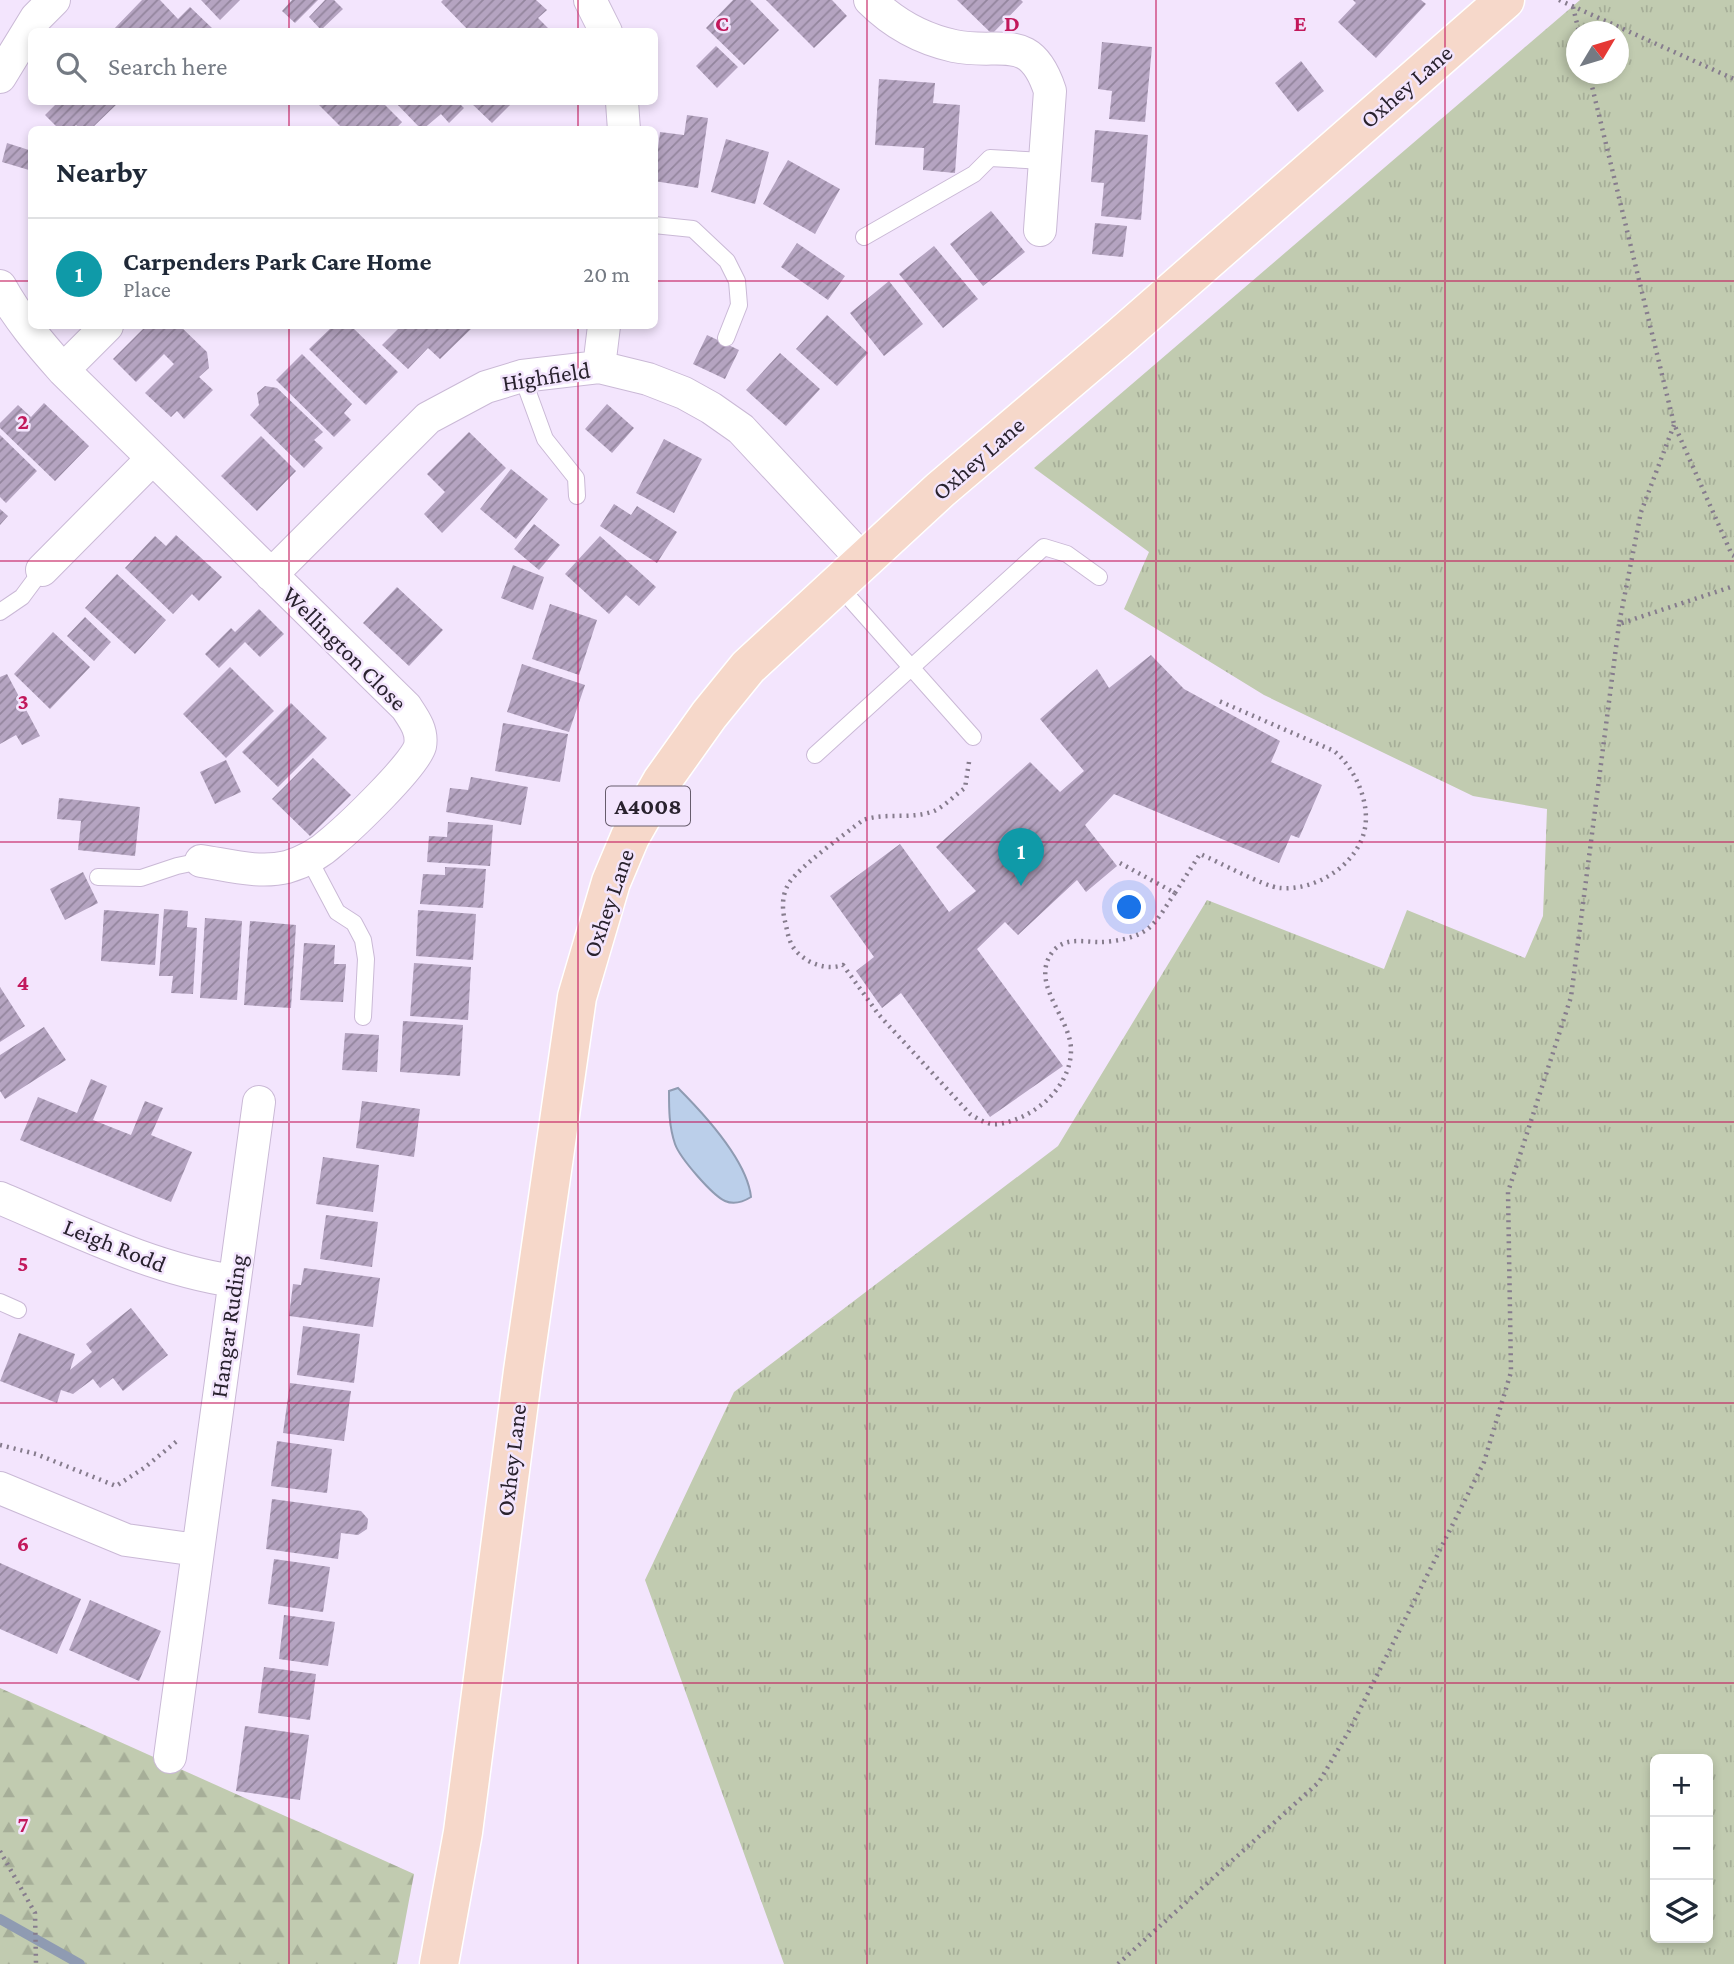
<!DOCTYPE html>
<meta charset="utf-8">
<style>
:root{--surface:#fff;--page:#f6f6f7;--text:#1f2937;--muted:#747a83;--line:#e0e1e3;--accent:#525b2a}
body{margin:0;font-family:"Crimson Pro",serif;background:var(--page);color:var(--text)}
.controls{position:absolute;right:21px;bottom:21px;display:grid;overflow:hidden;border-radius:10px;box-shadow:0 4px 10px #0003}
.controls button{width:63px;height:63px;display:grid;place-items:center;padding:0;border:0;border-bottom:2px solid var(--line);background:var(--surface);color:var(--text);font:35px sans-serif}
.compass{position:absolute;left:1566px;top:21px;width:63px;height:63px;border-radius:50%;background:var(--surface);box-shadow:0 4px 10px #0003;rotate:52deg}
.you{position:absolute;left:1130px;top:908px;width:24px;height:24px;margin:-18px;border:5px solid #fff;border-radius:50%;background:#1a73e8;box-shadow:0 0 0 10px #1a73e833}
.badge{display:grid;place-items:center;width:46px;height:46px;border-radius:50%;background:var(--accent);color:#fff;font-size:23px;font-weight:700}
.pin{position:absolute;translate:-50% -58px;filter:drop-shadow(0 2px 4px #0008)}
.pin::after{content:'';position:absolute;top:37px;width:24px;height:21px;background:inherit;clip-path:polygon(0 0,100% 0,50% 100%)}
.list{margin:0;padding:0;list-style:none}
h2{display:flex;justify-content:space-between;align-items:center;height:91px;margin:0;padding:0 28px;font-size:30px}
h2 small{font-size:23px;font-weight:400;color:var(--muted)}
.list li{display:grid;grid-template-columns:46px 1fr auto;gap:21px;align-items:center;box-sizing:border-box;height:112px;padding:0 28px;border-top:2px solid var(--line)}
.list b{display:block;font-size:26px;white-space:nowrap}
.list p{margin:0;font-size:23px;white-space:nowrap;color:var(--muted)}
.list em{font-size:23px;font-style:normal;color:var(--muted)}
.icon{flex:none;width:38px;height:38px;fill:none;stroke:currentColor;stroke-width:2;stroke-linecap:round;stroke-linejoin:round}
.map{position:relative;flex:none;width:1734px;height:1964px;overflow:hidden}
.search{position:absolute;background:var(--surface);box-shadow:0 4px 10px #0003;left:28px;top:28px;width:630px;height:77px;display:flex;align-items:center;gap:18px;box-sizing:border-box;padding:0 24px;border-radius:10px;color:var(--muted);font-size:26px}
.panel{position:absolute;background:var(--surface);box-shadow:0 4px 10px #0003;left:28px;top:126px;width:630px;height:203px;border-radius:10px}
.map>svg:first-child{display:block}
.grass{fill:url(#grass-tufts);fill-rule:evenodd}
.forest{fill:url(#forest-firs)}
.water{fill:#bbcfea;stroke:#8f9bb2;stroke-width:2}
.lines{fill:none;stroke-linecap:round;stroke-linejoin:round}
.stream{stroke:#8f9bb2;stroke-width:10}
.building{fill:url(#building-hatch)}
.lane-casing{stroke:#cab9d6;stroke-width:18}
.street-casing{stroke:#cab9d6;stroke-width:34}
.primary-casing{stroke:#fff;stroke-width:41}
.path{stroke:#867c8d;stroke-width:4.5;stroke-dasharray:2 5;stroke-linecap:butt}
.lane{stroke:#fff;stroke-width:16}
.street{stroke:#fff;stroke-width:32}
.primary{stroke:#f6d8ca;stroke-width:38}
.grid{fill:none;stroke:#c2185b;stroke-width:2;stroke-opacity:0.55}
.labels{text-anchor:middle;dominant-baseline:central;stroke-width:5;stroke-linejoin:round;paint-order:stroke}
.shield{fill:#f3e5fd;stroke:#665c6c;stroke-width:2}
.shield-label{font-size:23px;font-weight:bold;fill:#29222e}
.street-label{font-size:24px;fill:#29222e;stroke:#f3e5fd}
.grid-label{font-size:23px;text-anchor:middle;font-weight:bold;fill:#c2185b;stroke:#f3e5fd;stroke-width:5;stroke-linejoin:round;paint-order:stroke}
</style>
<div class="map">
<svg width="1734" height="1964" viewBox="0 0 1734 1964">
<defs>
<pattern id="grass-tufts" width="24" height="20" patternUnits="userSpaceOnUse" patternTransform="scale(1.75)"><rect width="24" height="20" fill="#c1cbb0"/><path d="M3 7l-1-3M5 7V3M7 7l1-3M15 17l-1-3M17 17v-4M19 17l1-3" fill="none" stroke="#a6ae98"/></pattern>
<pattern id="forest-firs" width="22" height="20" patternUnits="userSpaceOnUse" patternTransform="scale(1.75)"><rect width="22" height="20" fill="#c1cbb0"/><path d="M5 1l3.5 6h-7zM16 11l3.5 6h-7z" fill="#a6ae98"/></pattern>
<pattern id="building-hatch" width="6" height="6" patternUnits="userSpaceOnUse" patternTransform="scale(1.75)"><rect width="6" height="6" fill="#b5a4c1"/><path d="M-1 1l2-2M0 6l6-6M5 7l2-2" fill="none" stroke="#93859d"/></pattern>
</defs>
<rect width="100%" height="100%" fill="#f3e5fd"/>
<path class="grass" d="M1580 0H1734V1964H784L645 1580 734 1392 1058 1146 1207 900 1384 969 1407 910 1525 958 1543 916 1547 809 1473 796 1264 695 1124 609 1149 552 1034 468ZM1576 32H1618V74H1576ZM1655 1759H1708V1938H1655Z"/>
<path class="forest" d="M0 1688 414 1874 397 1964H0Z"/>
<path class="water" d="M678 1088C704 1114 747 1160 751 1197 743 1202 734 1205 725 1201 712 1195 680 1158 675 1144 669 1126 669 1110 669 1091Z"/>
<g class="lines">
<path class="stream" d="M0 1919 80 1964"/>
</g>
<path class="building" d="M142 0H160L178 19 190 7 212 28 209 32H111Z
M201 0H240L220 20Z
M292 0H318L295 23 282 11Z
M325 0H334L343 9 321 30 309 17Z
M443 0H536L547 10 538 18 552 32H470L441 2Z
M733 0H750L779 30 744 65 706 28Z
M766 0H832L847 16 814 48Z
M957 0H1021L1023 2 992 34Z
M1353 0H1421L1426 4 1376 58 1338 22 1356 3Z
M1102 42 1152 47 1145 122 1109 119 1112 91 1098 89Z
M716 46 738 67 717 88 696 66Z
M1301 61 1324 91 1298 112 1275 83Z
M879 79 935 83 933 103 960 105 955 173 923 170 924 148 875 145Z
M53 102H119L90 130H81L76 125 71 130H60L45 115 56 104Z
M316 102H382L402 122 394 130H344Z
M395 102H458L464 108 449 123 441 114 422 130Z
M470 102H513L492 123Z
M687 115 708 118 698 188 654 181 660 132 684 135Z
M1095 130 1148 135 1141 220 1101 216 1104 183 1091 182Z
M726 139 769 152 755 204 711 192Z
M7 143 32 151 29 170 2 162Z
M788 160 840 189 815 234 763 204Z
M991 211 1025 252 983 286 950 244Z
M1095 223 1127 226 1123 257 1092 254Z
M797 243 845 276 828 300 781 267Z
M934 246 978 299 943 328 899 274Z
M889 281 923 324 884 356 850 313Z
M827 315 868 353 837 386 796 349Z
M146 326H180L207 352 209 368 199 377 213 390 184 419 177 411 171 417 145 393 174 364 164 354 136 382 113 359Z
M333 326H351L398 372 366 405 309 349Z
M401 326H474L440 359 428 348 408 369 382 345Z
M707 335 739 350 725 379 693 364Z
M780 353 820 389 786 426 746 390Z
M302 354 352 404 344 413 351 420 334 437 276 380Z
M265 386 277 388 323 432 314 440 323 448 304 468 250 415 259 405 257 393Z
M44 403 89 446 55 481 0 428V423L18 405 31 417Z
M607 404 634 428 612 453 585 429Z
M469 432 506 468 442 533 424 514 445 492 427 474Z
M0 435 37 471 6 503 0 497Z
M261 436 296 471 257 511 221 476Z
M664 439 702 459 674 513 636 493Z
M511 469 548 499 516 539 480 509Z
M614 504 631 515 637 506 677 532 657 563 600 526Z
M0 509 8 516 0 525Z
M534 524 560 545 539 570 514 549Z
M176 535 222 577 199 601 192 594 173 614 125 568 155 536 166 546Z
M600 536 656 587 639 606 626 595 609 614 565 574Z
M513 565 544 577 533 610 501 598Z
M117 574 166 620 135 654 85 608Z
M397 587 443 630 409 666 363 623Z
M550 604 597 620 579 675 532 659Z
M259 609 284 634 260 657 245 642 219 668 205 654 231 628 235 632Z
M85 617 111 642 94 661 67 636Z
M53 632 90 667 50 709 14 674Z
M1151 655 1184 689 1280 741 1271 762 1322 785 1299 838 1291 835 1279 863 1114 794 1085 825 1117 866 1086 892 1077 880 1018 935 1005 922 977 949 1063 1066 990 1117 901 993 882 1008 856 971 874 957 830 896 900 844 949 912 976 891 936 847 1030 762 1060 792 1084 771 1040 719 1097 669 1109 688Z
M522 664 585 685 569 732 507 712Z
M230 667 274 711 226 758 183 714Z
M7 674 40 736 22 745 16 735 0 744V677Z
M291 703 327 738 278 787 242 752Z
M503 723 568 734 560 782 495 771Z
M313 758 351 795 310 836 272 799Z
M226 760 241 792 215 804 200 772Z
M471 777 528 787 521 825 446 812 450 788 468 790Z
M59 798 140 807 135 856 78 850 81 821 57 819Z
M448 822 493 825 490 866 427 862 429 836 447 837Z
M445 867 486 869 483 908 420 904 423 874 445 875Z
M83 872 98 903 65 920 50 889Z
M164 909 188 911 187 927 197 928 193 994 171 993 173 976H159Z
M104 910 159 914 155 965 101 961Z
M418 910 476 914 473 960 416 956Z
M205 918 242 921 237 1000 200 998Z
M250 921 296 925 291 1008 244 1005Z
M304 943 335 945 334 964H346L343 1002 300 1000Z
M414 963 471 967 468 1020 410 1016Z
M0 987 25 1026 0 1042Z
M403 1021 463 1025 460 1076 400 1072Z
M44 1027 66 1060 5 1099 0 1091V1055Z
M345 1033 379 1035 377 1072 342 1070Z
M91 1079 107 1086 93 1120 131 1135 145 1101 163 1108 151 1135 192 1152 171 1202 20 1140 38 1097 77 1113Z
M362 1101 420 1109 414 1157 356 1148Z
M323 1157 379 1165 373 1212 316 1204Z
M326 1215 378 1222 372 1267 320 1259Z
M304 1268 380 1278 373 1327 289 1316 293 1284 301 1285Z
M131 1308 168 1355 123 1391 113 1378 100 1388 93 1379 73 1394 61 1390 57 1403 0 1381 19 1333 75 1354 70 1370 92 1352 86 1344Z
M303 1326 360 1334 354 1383 297 1375Z
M290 1383 351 1391 344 1441 283 1433Z
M277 1441 332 1449 327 1493 271 1486Z
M272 1499 361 1511 368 1519 367 1529 358 1535 341 1533 338 1559 266 1549Z
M274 1559 330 1567 323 1612 268 1604Z
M0 1563 81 1599 57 1654 0 1629Z
M90 1600 161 1631 139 1681 69 1650Z
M284 1615 335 1622 328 1666 279 1659Z
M264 1667 316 1674 310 1720 258 1713Z
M245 1726 309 1735 300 1800 236 1791Z"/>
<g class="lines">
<defs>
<path id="lane" d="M654 225 693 229 727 261 737 281 739 305 726 338
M864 237 974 174 990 158 1044 161
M522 376 545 439 576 478 577 496
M837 584 973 737
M0 612 22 597 42 570
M815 755 1044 547 1067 554 1099 577
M309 859 337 912 354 923 363 940 366 959 363 1017
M98 877 141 878 177 866 201 861
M0 1302 18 1310"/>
<path id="street" d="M590 0 606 32
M870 0C893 23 922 39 954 46 1001 56 1030 30 1050 91L1040 230
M0 77 36 18 54 0
M622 102 624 130
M0 286C17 317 39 343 63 370L406 707C414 719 423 731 420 746 415 765 351 826 333 841 320 853 304 862 287 867 259 874 228 865 201 861
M599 367 604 326
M63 370 107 326
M42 570 152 459
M271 575 428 418 486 387 522 376 599 367 648 379 684 393 711 408 741 429 863 560
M0 1198C76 1230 152 1269 234 1281
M0 1488 126 1540 197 1550
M170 1757 259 1102"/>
<path id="primary" d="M439 1964 463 1832 523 1371 577 997 611 882 630 837 662 781 709 715 748 667 940 490 1120 337 1505 0"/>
</defs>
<use href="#lane" class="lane-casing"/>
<use href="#street" class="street-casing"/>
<use href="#primary" class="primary-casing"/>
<path class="path" d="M1559 0 1734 79
M1573 7 1579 32
M1589 74 1674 424 1732 555 1734 556
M1674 425 1641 512 1619 624 1734 586
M969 762 965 788C955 795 945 806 934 811 911 820 886 812 863 820 844 835 801 865 789 883 781 896 782 911 786 925 788 936 790 946 799 954 811 965 828 970 843 965L879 1015 970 1114C978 1119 989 1126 999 1124 1035 1118 1071 1087 1071 1050 1071 1017 1027 982 1054 950 1066 937 1084 942 1099 942 1115 942 1138 938 1150 927 1160 918 1167 904 1175 893L1120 863
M1175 893 1200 854C1217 861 1265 887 1280 888 1316 891 1358 865 1365 828 1370 801 1354 767 1334 751L1219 701
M0 1445 36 1454 116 1486 144 1468 177 1441
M0 1851 35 1913 36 1964
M1118 1964 1319 1782 1349 1731 1484 1462 1511 1372 1508 1192 1571 997 1619 624"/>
<use href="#lane" class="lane"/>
<use href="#street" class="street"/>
<use href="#primary" class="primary"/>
</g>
<path class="grid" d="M289 0V32M578 0V32M867 0V1964M1156 0V1964M1445 0V1964M289 102V130M578 102V130M0 281H32M654 281H1734M289 326V1964M578 326V1964M0 561H1734M0 842H1734M0 1122H1734M0 1403H1734M0 1683H1734"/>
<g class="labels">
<rect class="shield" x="606" y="786.5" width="84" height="39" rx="5"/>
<g class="shield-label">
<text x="648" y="806">A4008</text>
</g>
<g class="street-label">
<text transform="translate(1406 86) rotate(-41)">Oxhey Lane</text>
<text transform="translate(546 376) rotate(-9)">Highfield</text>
<text transform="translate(978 458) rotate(-41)">Oxhey Lane</text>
<text transform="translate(345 648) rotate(45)">Wellington Close</text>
<text transform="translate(608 903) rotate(-71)">Oxhey Lane</text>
<text transform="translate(115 1245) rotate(22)">Leigh Rodd</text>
<text transform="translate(228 1326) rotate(-82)">Hangar Ruding</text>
<text transform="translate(511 1460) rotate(-83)">Oxhey Lane</text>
</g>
</g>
<g class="grid-label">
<text x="722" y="31">C</text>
<text x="1012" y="31">D</text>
<text x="1300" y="31">E</text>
<text x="23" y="429">2</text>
<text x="23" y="709">3</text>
<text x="23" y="990">4</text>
<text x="23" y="1271">5</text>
<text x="23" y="1551">6</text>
<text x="23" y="1832">7</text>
</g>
</svg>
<div class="controls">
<button>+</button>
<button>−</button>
<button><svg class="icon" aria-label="layers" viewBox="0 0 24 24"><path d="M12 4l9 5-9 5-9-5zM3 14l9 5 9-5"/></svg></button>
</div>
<svg class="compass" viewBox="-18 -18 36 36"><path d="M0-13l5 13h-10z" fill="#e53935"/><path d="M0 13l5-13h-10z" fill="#747a83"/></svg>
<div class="you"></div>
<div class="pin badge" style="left:1021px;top:886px;background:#0f9aa8">1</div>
<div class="search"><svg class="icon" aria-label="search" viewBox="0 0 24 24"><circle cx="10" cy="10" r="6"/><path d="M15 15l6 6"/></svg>Search here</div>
<section class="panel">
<h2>Nearby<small></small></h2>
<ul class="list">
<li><span class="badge" style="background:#0f9aa8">1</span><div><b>Carpenders Park Care Home</b><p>Place</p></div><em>20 m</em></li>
</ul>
</section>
</div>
